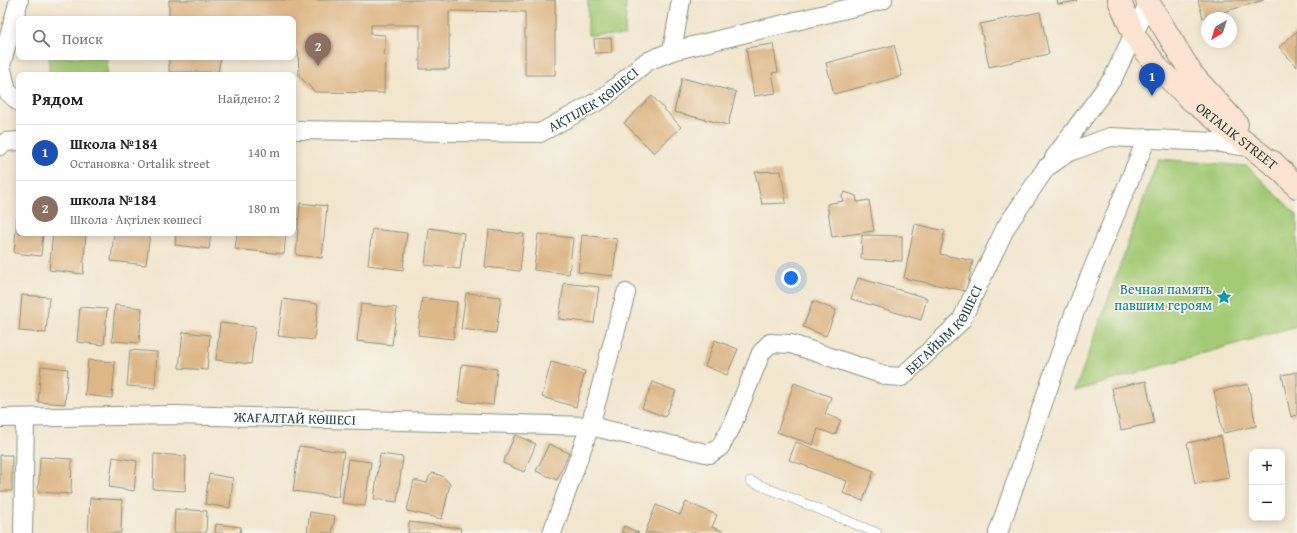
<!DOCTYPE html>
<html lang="ru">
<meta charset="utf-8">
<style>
:root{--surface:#fff;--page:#f2f2f2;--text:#222;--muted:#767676;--line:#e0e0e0;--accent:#2563eb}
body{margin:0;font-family:"Gentium Book Plus",serif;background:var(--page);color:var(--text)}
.controls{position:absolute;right:12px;bottom:12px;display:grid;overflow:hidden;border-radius:8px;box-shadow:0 2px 10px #0003}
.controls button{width:36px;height:36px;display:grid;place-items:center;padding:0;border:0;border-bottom:1px solid var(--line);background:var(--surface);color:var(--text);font:20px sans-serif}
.compass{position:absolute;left:1201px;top:12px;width:36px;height:36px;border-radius:50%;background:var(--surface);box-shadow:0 2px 10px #0003;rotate:218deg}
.you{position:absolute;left:791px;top:278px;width:14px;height:14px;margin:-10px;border:3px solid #fff;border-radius:50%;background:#1a73e8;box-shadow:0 0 0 6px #1a73e833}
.badge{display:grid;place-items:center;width:26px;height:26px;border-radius:50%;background:var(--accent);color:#fff;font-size:13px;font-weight:700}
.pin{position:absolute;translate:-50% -33px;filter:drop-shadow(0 1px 2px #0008)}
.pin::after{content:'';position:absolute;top:21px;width:14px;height:12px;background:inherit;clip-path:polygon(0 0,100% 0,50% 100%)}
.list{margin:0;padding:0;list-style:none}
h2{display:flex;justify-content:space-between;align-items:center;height:52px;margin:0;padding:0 16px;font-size:17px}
h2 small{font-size:13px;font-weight:400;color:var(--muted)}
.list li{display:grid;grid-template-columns:26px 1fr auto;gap:12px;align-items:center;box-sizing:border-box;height:56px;padding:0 16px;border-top:1px solid var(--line)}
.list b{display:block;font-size:15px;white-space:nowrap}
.list p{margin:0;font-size:13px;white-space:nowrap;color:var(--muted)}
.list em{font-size:13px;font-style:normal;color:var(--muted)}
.icon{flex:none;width:22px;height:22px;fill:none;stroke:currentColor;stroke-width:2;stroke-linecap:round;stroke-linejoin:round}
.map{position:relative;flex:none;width:1297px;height:533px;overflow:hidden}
.search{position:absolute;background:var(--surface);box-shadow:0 2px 10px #0003;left:16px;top:16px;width:280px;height:44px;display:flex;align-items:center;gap:10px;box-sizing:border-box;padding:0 14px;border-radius:8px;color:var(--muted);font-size:15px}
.panel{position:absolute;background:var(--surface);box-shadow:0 2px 10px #0003;left:16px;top:72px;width:280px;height:164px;border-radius:8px}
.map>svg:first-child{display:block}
.green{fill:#a3ca74;stroke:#618454}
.building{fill:#deb787}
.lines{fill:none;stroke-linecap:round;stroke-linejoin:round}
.service-casing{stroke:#889281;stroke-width:10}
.minor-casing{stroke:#889281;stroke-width:20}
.secondary-casing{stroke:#889281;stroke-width:24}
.service{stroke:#fff;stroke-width:9}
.minor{stroke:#fff;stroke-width:18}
.secondary{stroke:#fde3d1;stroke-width:22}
.labels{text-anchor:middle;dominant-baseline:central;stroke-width:3.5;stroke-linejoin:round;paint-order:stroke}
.street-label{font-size:14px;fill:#1f3d34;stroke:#f7f3e8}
.culture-label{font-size:14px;fill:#0d838f;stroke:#f7f3e8;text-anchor:end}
</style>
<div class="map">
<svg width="1297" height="533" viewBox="0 0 1297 533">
<rect width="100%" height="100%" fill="#f7f3e8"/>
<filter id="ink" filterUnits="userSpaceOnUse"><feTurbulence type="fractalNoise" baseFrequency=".025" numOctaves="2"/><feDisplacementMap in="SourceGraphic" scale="8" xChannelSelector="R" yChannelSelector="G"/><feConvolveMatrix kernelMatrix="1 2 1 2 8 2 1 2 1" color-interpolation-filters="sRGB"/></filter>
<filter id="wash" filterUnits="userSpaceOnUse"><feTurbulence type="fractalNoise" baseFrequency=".012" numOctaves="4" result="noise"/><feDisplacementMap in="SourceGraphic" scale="16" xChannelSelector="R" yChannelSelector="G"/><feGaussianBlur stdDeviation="0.9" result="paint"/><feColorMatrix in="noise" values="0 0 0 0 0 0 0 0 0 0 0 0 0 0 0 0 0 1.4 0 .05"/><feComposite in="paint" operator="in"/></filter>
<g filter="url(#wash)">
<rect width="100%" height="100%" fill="#f2e6ce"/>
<path class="green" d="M588 0H626L625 36 588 35Z
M49 57H107V75H49Z
M1158 159 1247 166 1297 215V326L1075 391Z"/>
<g id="blocks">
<path class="building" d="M169 0H555V75H525V12L449 11V69H420V25H371V34L385 35 384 93 315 92 299 76 298 51H293V19H169Z
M1057 0H1076L1077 1 1058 4Z
M1198 0H1264L1203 18Z
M1040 12 1049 54 989 67 980 24Z
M1297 31V67L1279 47Z
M611 38 612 52 595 53 594 39Z
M773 44 778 72 772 73 776 93 754 96 746 48Z
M894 45 902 76 834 94 826 63Z
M169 57H221L218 72H169Z
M682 78 736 92 728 125 674 112Z
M652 96 681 127 654 153 624 123Z
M781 171 786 203 762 204 755 172Z
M845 192 856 196 857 202 869 200 874 231 832 237 827 204 843 201 842 196Z
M300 203 327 206 322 258 296 255Z
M17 218H19V233H43L41 256 14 253Z
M915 224 945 231 940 254 973 261 966 291 904 278Z
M429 228 464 233 460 269 425 265Z
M372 229 407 233 403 270 368 265Z
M489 230 524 234 520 271 485 267Z
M53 233H86L83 274 49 270Z
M114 233H150L146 265 111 261Z
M176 233H211L209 249 175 245Z
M237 233H286L284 254 235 249Z
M538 234 573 238 569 274 534 270Z
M582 235 617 239 613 276 578 272Z
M862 235 902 236V261L861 259Z
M858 278 927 298 921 320 851 299Z
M564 283 599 287 594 323 559 319Z
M466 293 501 297 496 333 461 329Z
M22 295 49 297 46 333 19 331Z
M422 298 457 302 453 339 418 335Z
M283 299 318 304 314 340 278 336Z
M813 301 836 310 826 336 803 327Z
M361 304 397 308 392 345 357 341Z
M115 305 142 308 139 343 112 341Z
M80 307 107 309 104 345 77 342Z
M220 323 255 327 251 364 216 360Z
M183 332 210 335 207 370 179 368Z
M715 340 738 349 727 375 705 366Z
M130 350 157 352 155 388 127 386Z
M88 360 115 362 112 398 85 395Z
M551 362 585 371 576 407 542 397Z
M462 364 497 369 493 405 458 401Z
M41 366 68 369 65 404 38 402Z
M1297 372V415L1291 417 1282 375Z
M1146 381 1154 423 1121 430 1112 388Z
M653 382 676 391 665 417 642 408Z
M794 383 831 397 825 414 841 420 835 435 818 429 813 445 777 432Z
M1248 384 1256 426 1223 433 1214 391Z
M515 435 536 444 524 472 503 463Z
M1221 436 1229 478 1195 484 1187 443Z
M796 442 874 471 863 501 843 493 847 481 789 460Z
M549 444 569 453 557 480 536 471Z
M299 446 344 452 338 497 293 491Z
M154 454 186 456 185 491 153 489Z
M380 454 403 457 397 502 374 499Z
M0 455H12V491H0Z
M40 457 72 459 71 494 38 492Z
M113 457 137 461 134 491 109 487Z
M348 459 371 462 365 506 342 503Z
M433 473 442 476 450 484 442 519 407 511 414 480 427 483 429 477Z
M209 474 233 478 230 508 205 504Z
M90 498 122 500 121 533H88Z
M686 502 717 515 712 527 727 533H645L656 505 680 515Z
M175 509 207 511 206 533H174Z
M310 512 335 516 332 533H307Z
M409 522 461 528 460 533H408Z
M216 524 241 527 240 533H215Z
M624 526 639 533H621Z"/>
</g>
</g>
<g filter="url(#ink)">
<use href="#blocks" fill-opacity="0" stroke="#889281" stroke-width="1"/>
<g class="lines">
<defs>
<path id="service" d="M750 481 877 533"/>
<g id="minor">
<path d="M19 0 1 65 7 91 19 102"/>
<path d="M672 51 681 0"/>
<path id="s1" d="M293 130 540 133 602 99 646 62 672 51 883 0"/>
<path d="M0 146 6 142 19 141"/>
<path d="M1054 158 1113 78 1148 4"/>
<path id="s2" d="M0 418 174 415 590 426 710 454 720 447 731 428 761 353 770 343 791 344 887 376 902 377 961 321 1006 227 1046 168 1067 153 1110 137 1214 142 1249 147"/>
<path d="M23 533 25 418"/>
<path d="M552 533 590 426 626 293"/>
<path d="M998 533 1074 314 1147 138"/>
</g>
<g id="secondary">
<path id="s3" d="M1119 0 1134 35 1158 68 1191 100 1283 172"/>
<path d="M1147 0 1192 74 1237 124"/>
<path d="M1273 162 1297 187"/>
</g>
</defs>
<use href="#service" class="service-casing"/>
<use href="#minor" class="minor-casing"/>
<use href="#secondary" class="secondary-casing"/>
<use href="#service" class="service"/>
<use href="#minor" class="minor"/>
<use href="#secondary" class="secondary"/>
</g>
</g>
<defs>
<symbol id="sight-bare" viewBox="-9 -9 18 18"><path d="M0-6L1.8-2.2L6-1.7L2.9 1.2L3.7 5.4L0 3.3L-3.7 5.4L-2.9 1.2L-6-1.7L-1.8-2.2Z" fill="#0f9aa8" stroke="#f7f3e8" stroke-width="2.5" paint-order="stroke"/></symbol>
</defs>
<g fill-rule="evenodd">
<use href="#sight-bare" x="1213" y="286" width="22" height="22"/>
</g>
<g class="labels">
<g class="street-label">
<text stroke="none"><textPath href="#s1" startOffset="310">АҚТІЛЕК КӨШЕСІ</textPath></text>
<text stroke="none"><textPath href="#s3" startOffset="183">ORTALIK STREET</textPath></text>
<text stroke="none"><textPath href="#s2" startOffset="1043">БЕГАЙЫМ КӨШЕСІ</textPath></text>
<text stroke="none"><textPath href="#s2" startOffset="295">ЖАҒАЛТАЙ КӨШЕСІ</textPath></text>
</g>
<g class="culture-label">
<text x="1212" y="289">Вечная память<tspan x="1212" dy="16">павшим героям</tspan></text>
</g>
</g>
</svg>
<div class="controls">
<button>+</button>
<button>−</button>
</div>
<svg class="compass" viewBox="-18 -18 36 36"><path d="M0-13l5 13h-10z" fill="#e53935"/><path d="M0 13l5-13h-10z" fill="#767676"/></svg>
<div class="you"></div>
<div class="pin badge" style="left:1152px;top:96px;background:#1a4fb4">1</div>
<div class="pin badge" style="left:318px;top:66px;background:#8d6e63">2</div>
<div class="search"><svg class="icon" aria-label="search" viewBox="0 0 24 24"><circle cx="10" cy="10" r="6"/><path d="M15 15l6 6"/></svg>Поиск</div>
<section class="panel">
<h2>Рядом<small>Найдено: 2</small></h2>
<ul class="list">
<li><span class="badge" style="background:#1a4fb4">1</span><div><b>Школа №184</b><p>Остановка · Ortalik street</p></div><em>140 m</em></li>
<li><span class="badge" style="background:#8d6e63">2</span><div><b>школа №184</b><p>Школа · Ақтілек көшесі</p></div><em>180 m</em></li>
</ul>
</section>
</div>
